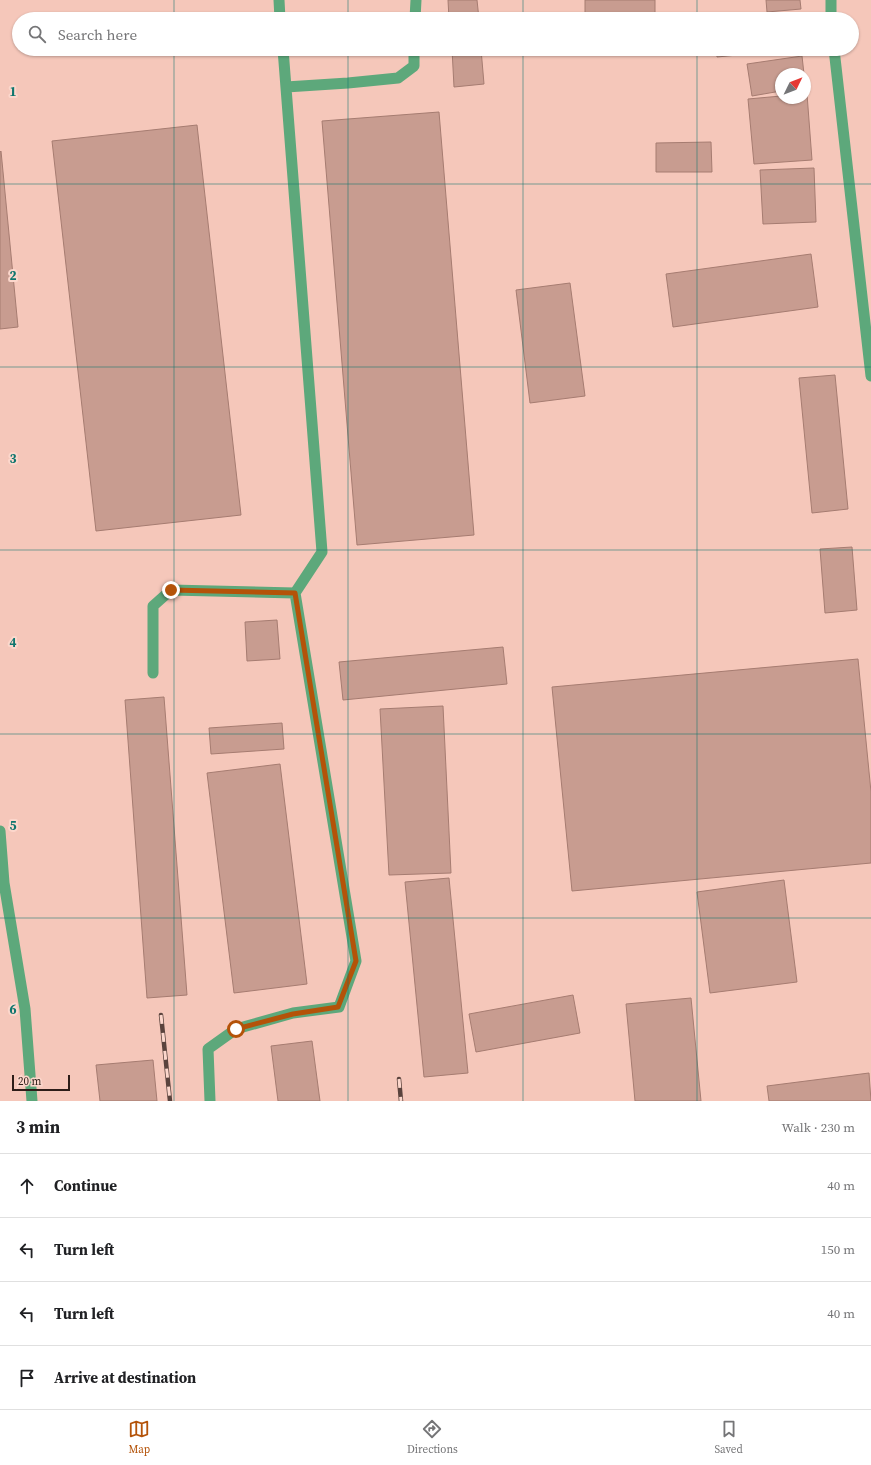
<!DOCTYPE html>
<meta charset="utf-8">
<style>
:root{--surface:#fff;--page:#f6f6f6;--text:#202124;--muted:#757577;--line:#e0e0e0;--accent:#b45309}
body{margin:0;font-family:"Source Serif 4",serif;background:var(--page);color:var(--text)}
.compass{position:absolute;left:775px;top:68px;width:36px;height:36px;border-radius:50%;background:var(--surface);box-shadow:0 1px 3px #0004;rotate:47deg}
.scale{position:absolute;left:12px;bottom:10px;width:58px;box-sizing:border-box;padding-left:4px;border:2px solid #2d1d18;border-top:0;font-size:11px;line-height:14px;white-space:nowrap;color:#2d1d18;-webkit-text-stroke:3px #fcd7cc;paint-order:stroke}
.stop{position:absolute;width:12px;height:12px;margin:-9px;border:3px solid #b45309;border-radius:50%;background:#fff}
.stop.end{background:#b45309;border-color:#fff;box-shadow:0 1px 4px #0008}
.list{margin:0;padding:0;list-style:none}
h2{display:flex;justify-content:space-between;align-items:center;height:52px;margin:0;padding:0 16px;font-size:17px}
h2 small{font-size:13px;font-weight:400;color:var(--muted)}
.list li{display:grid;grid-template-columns:26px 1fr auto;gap:12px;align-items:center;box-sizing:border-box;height:64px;padding:0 16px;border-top:1px solid var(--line)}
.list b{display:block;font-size:15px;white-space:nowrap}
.list em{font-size:13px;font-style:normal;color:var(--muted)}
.icon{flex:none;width:22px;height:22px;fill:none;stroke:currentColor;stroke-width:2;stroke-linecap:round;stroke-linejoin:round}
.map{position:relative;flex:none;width:871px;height:1101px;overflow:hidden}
.search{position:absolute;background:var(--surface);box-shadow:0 1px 3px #0004;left:12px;right:12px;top:12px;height:44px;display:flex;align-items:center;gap:10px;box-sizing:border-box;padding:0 14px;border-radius:22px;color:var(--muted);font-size:15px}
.sheet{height:308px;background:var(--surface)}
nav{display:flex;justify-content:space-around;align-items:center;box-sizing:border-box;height:56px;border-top:1px solid var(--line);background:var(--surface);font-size:11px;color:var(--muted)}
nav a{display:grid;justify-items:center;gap:2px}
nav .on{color:var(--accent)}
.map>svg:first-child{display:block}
.building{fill:#c89c90;stroke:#a67c71}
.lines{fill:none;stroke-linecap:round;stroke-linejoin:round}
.lane{stroke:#5da87b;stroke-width:11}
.rail-casing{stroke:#5a433d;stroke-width:4.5}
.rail{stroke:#fcd7cc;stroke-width:3;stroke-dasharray:9;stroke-linecap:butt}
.route{stroke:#b45309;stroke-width:5}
.grid{fill:none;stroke:#0f766e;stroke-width:1;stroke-opacity:0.55}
.grid-label{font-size:13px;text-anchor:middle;font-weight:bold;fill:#0f766e;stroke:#fcd7cc;stroke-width:4;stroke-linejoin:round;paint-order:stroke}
</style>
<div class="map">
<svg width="871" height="1101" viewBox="0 0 871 1101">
<rect width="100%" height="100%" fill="#f5c7ba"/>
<path class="building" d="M448 0H477L479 19H449Z
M585 0H655V19H585Z
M766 0H800L801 9 767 12Z
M452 49H481L484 84 454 87Z
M716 49H799L717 57Z
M802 56 804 74H781V91L752 96 747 64Z
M805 94H807L812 160 754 164 748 99 781 96V98H805Z
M439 112 474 535 357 545 322 121Z
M197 125 241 515 96 531 52 141Z
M711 142 712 172H656V143Z
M1 151 18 327 0 329V152Z
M814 168 816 222 763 224 760 170Z
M811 254 818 307 673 327 666 274Z
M570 283 585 396 530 403 516 290Z
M835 375 848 509 812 513 799 378Z
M852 547 857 610 825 613 820 549Z
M277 620 280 659 247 661 245 622Z
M503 647 507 684 343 700 339 662Z
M858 659 871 792V863L572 891 552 687Z
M164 697 187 995 147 998 125 700Z
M443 706 451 873 389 875 380 709Z
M282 723 284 749 211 754 209 728Z
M280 764 307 984 234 993 207 773Z
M449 878 468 1073 424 1077 405 882Z
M784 880 797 982 710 993 697 892Z
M573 995 580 1033 476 1052 469 1014Z
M691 998 701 1101H635L626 1004Z
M312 1041 320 1101H278L271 1046Z
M153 1060 157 1101H100L96 1065Z
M869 1073 871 1101H769L767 1086Z"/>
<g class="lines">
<path class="lane" d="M279 0 280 19
M831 0V19
M415 19 416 0
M834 49 871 376
M286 87 348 83 398 78 414 66V49
M153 673V606L171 590 295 593
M0 831 4 883 25 1009 32 1101
M210 1101 208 1049 236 1029 293 1013 339 1007 356 961 295 593 322 552 283 49"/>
<defs>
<path id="rail" d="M161 1015 170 1101
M399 1079 401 1101"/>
</defs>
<use href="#rail" class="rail-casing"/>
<use href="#rail" class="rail"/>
</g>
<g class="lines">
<path class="route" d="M171 590 295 593 356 961 338 1007 293 1014 236 1029"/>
</g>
<path class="grid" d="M174 0V19M348 0V19M523 0V19M697 0V19M174 49V1101M348 49V1101M523 49V1101M697 49V1101M0 184H871M0 367H871M0 550H871M0 734H871M0 918H871"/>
<g class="grid-label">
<text x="13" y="96">1</text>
<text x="13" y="280">2</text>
<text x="13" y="463">3</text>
<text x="13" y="647">4</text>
<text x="13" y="830">5</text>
<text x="13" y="1014">6</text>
</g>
</svg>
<svg class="compass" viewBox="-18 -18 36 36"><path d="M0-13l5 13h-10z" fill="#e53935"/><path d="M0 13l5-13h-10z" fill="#757577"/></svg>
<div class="scale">20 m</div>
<div class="stop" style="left:236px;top:1029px"></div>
<div class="stop end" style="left:171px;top:590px"></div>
<div class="search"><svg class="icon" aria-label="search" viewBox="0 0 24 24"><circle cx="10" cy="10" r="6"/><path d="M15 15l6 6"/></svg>Search here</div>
</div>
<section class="sheet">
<h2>3 min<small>Walk · 230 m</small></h2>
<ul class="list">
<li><svg class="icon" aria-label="ahead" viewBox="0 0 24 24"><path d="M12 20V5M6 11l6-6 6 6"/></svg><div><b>Continue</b></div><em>40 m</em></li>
<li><svg class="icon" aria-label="left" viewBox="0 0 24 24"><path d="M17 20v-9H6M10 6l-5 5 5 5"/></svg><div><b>Turn left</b></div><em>150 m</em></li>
<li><svg class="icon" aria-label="left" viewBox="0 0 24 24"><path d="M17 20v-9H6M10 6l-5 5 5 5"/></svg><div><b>Turn left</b></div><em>40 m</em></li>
<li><svg class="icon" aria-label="arrive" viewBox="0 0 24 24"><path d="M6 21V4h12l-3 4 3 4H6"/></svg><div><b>Arrive at destination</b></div></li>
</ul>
</section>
<nav>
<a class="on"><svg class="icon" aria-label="map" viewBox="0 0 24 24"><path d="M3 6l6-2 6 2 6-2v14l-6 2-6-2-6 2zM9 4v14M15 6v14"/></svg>Map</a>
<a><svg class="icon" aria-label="directions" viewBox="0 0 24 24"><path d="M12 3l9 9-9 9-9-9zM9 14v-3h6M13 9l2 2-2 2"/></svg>Directions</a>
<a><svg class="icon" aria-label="saved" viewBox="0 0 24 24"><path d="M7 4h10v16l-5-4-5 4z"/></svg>Saved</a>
</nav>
